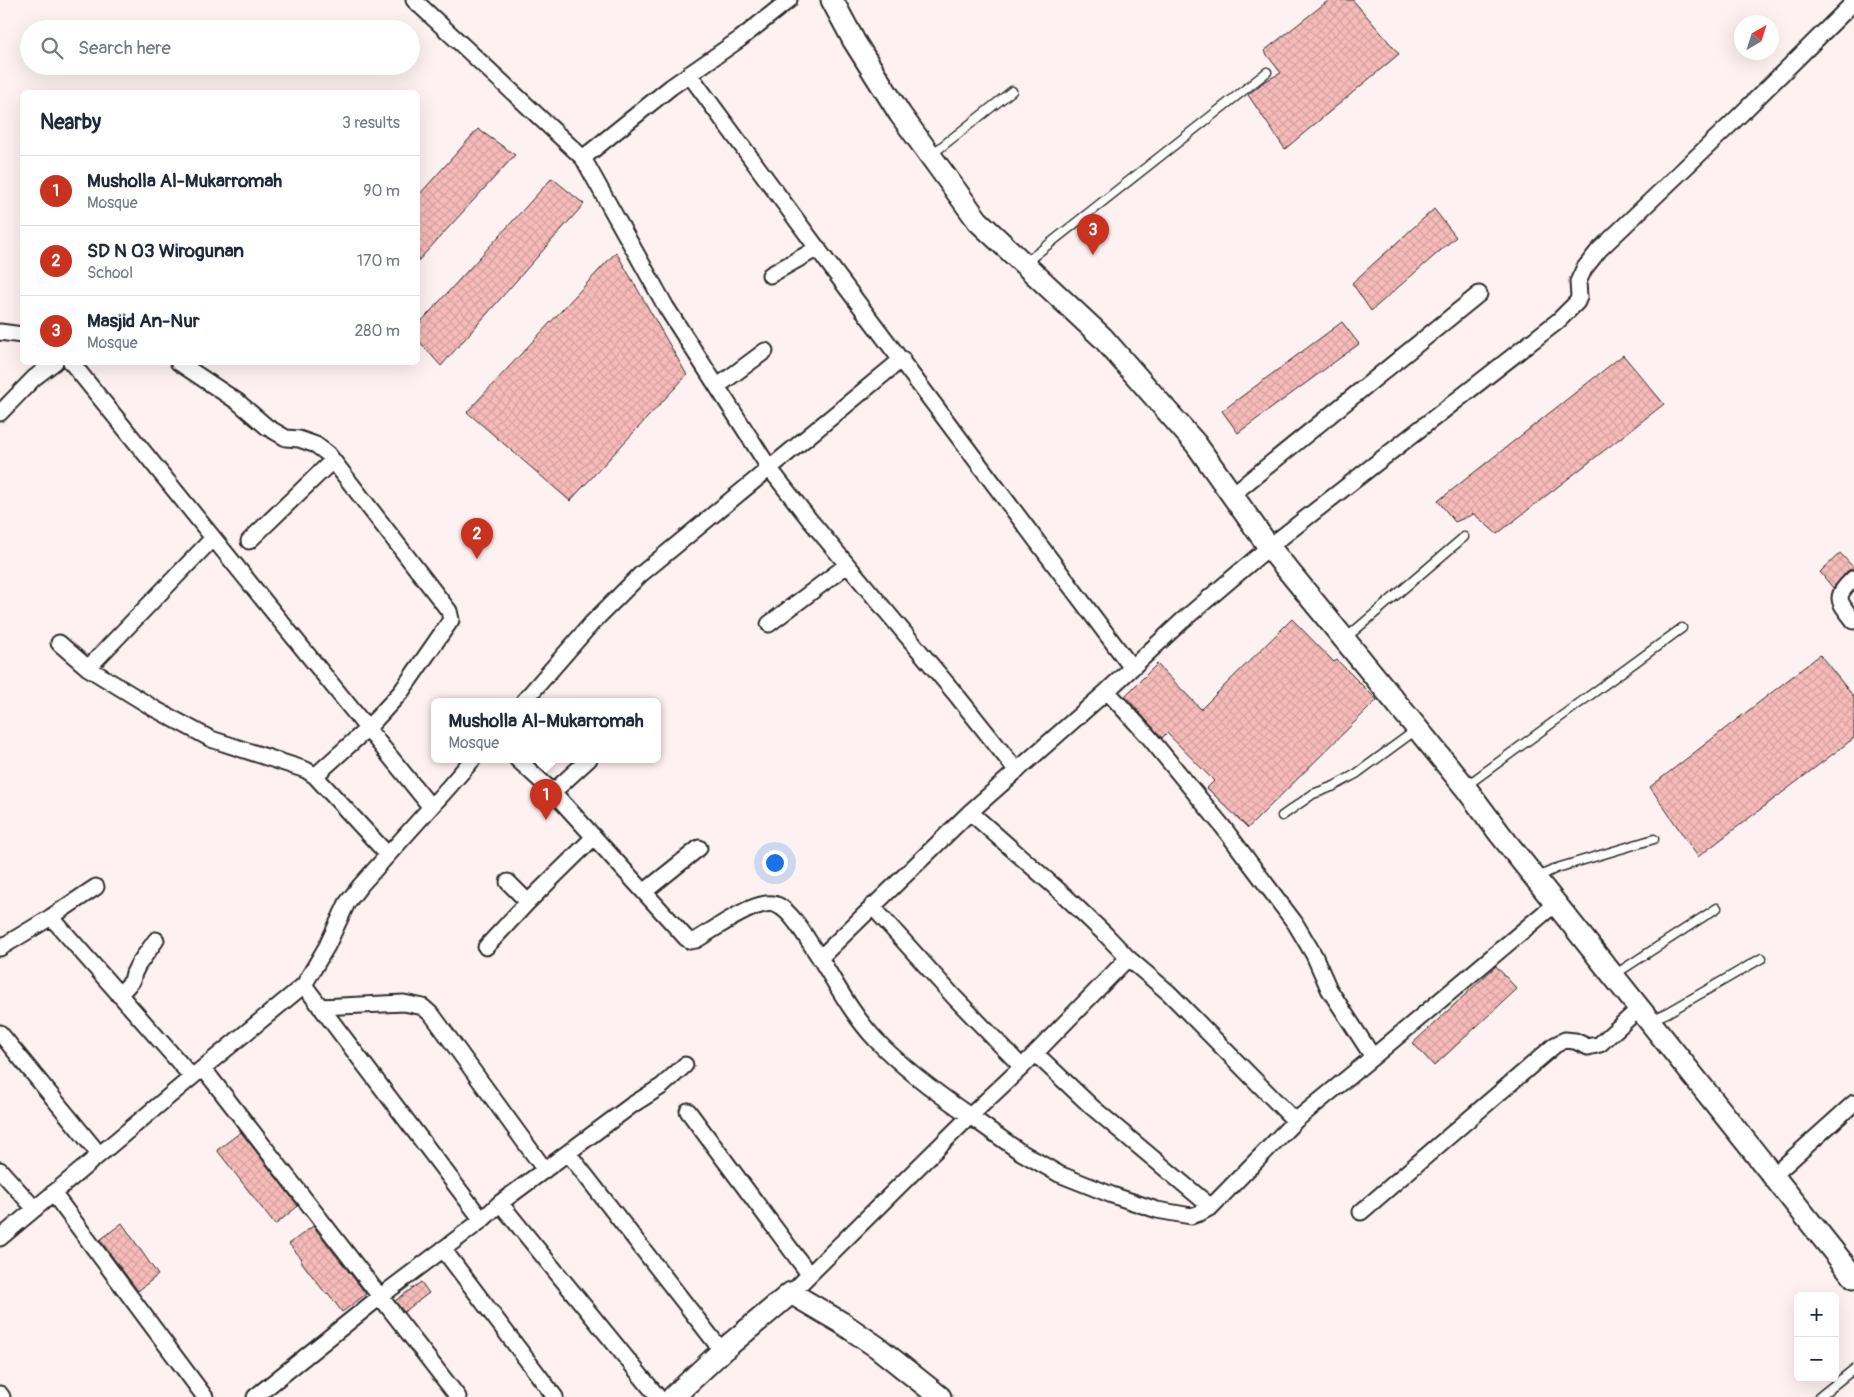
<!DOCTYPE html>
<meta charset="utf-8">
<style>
:root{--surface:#fff;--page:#f6f6f7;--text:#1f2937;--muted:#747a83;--line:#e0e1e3;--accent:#c8321e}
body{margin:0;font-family:Pangolin,sans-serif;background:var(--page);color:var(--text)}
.controls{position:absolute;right:15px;bottom:15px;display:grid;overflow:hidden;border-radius:8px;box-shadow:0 5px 20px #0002}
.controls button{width:45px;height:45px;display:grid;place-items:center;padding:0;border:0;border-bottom:1px solid var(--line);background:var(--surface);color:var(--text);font:25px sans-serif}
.compass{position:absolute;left:1734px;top:15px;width:45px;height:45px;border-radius:50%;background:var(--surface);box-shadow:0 5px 20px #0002;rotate:39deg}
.you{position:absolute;left:774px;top:862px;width:18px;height:18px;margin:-12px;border:4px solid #fff;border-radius:50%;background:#1a73e8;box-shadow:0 0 0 8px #1a73e833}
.badge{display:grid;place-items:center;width:32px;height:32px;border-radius:50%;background:var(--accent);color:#fff;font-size:16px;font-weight:700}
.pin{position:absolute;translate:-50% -41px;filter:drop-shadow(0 1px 2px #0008)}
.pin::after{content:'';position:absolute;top:26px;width:18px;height:15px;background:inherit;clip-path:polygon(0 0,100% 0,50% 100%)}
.popup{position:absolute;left:431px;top:698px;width:230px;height:65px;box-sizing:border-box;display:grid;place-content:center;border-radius:8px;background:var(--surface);filter:drop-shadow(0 1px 4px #0005);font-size:16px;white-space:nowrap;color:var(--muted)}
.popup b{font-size:19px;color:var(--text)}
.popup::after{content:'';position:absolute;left:50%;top:100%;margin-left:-10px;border:10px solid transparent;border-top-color:var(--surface)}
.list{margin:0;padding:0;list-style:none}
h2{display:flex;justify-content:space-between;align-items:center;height:65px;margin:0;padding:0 20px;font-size:21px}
h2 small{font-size:16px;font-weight:400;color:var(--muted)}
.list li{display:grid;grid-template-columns:32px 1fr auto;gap:15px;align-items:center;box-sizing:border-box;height:70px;padding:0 20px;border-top:1px solid var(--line)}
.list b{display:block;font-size:19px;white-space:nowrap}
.list p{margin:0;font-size:16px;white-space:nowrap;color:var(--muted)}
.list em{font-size:16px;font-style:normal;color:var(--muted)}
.icon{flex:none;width:28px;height:28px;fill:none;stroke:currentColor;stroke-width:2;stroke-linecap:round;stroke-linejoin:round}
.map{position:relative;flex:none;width:1854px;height:1397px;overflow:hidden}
.search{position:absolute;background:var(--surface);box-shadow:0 5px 20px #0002;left:20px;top:20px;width:400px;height:55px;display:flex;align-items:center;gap:12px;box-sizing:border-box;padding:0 18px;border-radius:28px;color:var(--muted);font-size:19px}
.panel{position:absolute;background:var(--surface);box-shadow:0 5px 20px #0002;left:20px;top:90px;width:400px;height:275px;border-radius:8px}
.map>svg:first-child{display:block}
.building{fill:url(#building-cross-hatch);stroke:#2b2b2b}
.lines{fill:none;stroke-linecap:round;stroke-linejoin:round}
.lane-casing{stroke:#2b2b2b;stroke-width:11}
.street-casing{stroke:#2b2b2b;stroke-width:19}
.secondary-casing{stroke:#2b2b2b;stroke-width:25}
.lane{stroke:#fff;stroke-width:8}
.street{stroke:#fff;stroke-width:15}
.secondary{stroke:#fff;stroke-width:21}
</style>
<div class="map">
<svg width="1854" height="1397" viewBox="0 0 1854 1397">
<defs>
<pattern id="building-cross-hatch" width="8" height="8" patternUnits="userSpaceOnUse" patternTransform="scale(1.25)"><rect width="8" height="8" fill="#f7bbb9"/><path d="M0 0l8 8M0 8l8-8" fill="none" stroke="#d4a19f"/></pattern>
</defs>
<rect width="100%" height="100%" fill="#fdf1f1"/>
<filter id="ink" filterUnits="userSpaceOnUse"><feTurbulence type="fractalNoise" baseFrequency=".02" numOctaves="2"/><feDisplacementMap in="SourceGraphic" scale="10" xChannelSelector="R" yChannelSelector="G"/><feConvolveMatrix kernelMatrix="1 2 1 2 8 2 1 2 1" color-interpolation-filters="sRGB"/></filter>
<g filter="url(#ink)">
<path class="building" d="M1329 0H1353L1399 54 1285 149 1248 95 1265 81 1281 73 1264 51Z
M478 129 515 155 418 261V196Z
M552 178 584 204 441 366 418 340V325Z
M1434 209 1456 237 1371 311 1352 283Z
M616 252 687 375 570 501 467 412Z
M1342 322 1359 344 1238 433 1222 411Z
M1623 355 1664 404 1497 534 1474 514 1455 522 1438 501Z
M1840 553 1854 568 1847 571 1833 588 1820 572Z
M1292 619 1334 662 1337 660 1377 700 1248 828 1207 788 1214 781 1167 733 1162 738 1125 696 1157 664 1201 709Z
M1820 655 1854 697V738L1698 857 1650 787Z
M1496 966 1517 989 1434 1066 1413 1043Z
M241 1132 298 1206 275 1225 217 1150Z
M122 1223 158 1275 138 1291 100 1240Z
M313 1226 366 1294 342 1312 328 1293 326 1294 300 1260 302 1259 289 1244Z
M421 1282 429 1293 404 1312 395 1301Z"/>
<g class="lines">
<defs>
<path id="lane" d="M931 155 1012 91
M1025 263 1267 72
M1346 638 1464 537
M1466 786 1682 628
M1282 816 1313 794 1334 786 1356 774 1416 730
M1538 877 1557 868 1654 839
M1614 975 1717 908
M1651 1020 1667 1013 1762 958
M1819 1397 1854 1369"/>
<path id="street" d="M414 0 583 158 671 87 740 39 789 0
M689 74 837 275 1132 668
M583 158 666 307 770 469 809 519 958 697 1017 771
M770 275 818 248
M0 332 22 335
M71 362 430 806
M178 362 238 402 267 427 286 438 299 439 316 445 328 454 449 611 451 620 401 692 367 729 315 776
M718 386 765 351
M0 413 34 378 55 362
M1233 494 1479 294
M249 541 332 461
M1854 578C1833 598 1838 600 1854 621
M769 624 847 565
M59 643 88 668 155 709 211 739 306 770 315 776 388 855
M88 668 213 538
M524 701 592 623 640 575 902 359
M517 759 553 792 686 938 690 941 696 940C714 930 761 894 779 906 795 915 809 943 820 958
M553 792 589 759
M970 812 1064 895 1106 935 1128 958 1169 993 1295 1121
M508 882 528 902 594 837
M644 892 699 848
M872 906 954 997 1022 1067 1128 958
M51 917 192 1077
M486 947 528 902
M0 948 51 917 96 887
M304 985 482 1220
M119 995 132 981 134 973 138 965 156 940
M320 1007 404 1003 423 1007 433 1016 545 1170
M0 1033 99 1154
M1036 1054 1092 1107 1211 1207
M1373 1057 1556 903
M1022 1067 970 1116 1019 1151 1059 1174 1112 1195 1157 1210 1191 1216 1200 1213 1211 1207 1295 1121 1373 1057 1329 989 1314 955 1295 923 1223 827 1149 737 1107 691
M203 1068 458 1397
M688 1111 809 1274
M568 1153 722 1351
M0 1170 35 1209
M1773 1176 1854 1103
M53 1193 205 1397
M500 1203 658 1397
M1361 1212 1555 1045 1565 1040 1575 1041 1588 1047 1600 1044 1640 1008
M0 1238 192 1077 304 985 327 946 347 903 360 886 448 788 473 759
M443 1249 555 1397
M791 1293 970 1116C938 1094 904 1069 877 1041 854 1017 837 986 820 958L970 812 1107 691 1182 621 1269 547 1558 321 1577 302 1579 297 1578 282 1584 269 1599 250 1733 122 1854 2 1853 0
M0 1394 2 1397
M255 1397 381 1296 482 1220 500 1203 632 1105 662 1086 685 1065"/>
<path id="secondary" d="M832 0 854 41 900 114 978 221 1103 338 1196 444 1269 547 1465 787 1500 834 1854 1277
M673 1397 722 1351 791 1293 842 1323 877 1347 940 1397"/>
</defs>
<use href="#lane" class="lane-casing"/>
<use href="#street" class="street-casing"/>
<use href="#secondary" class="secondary-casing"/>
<use href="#lane" class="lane"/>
<use href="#street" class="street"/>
<use href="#secondary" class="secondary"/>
</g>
</g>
</svg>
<div class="controls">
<button>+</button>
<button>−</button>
</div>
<svg class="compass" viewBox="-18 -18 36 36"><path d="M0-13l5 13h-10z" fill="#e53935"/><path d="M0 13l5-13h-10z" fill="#747a83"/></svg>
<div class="you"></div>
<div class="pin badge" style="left:546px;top:820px">1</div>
<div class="popup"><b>Musholla Al-Mukarromah</b>Mosque</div>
<div class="pin badge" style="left:477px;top:559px">2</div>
<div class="pin badge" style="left:1093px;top:255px">3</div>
<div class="search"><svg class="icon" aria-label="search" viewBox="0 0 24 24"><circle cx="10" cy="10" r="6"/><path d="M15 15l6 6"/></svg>Search here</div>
<section class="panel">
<h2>Nearby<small>3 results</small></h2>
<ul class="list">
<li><span class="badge">1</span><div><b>Musholla Al-Mukarromah</b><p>Mosque</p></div><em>90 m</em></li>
<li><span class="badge">2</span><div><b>SD N 03 Wirogunan</b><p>School</p></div><em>170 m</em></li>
<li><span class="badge">3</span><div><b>Masjid An-Nur</b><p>Mosque</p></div><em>280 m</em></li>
</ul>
</section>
</div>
